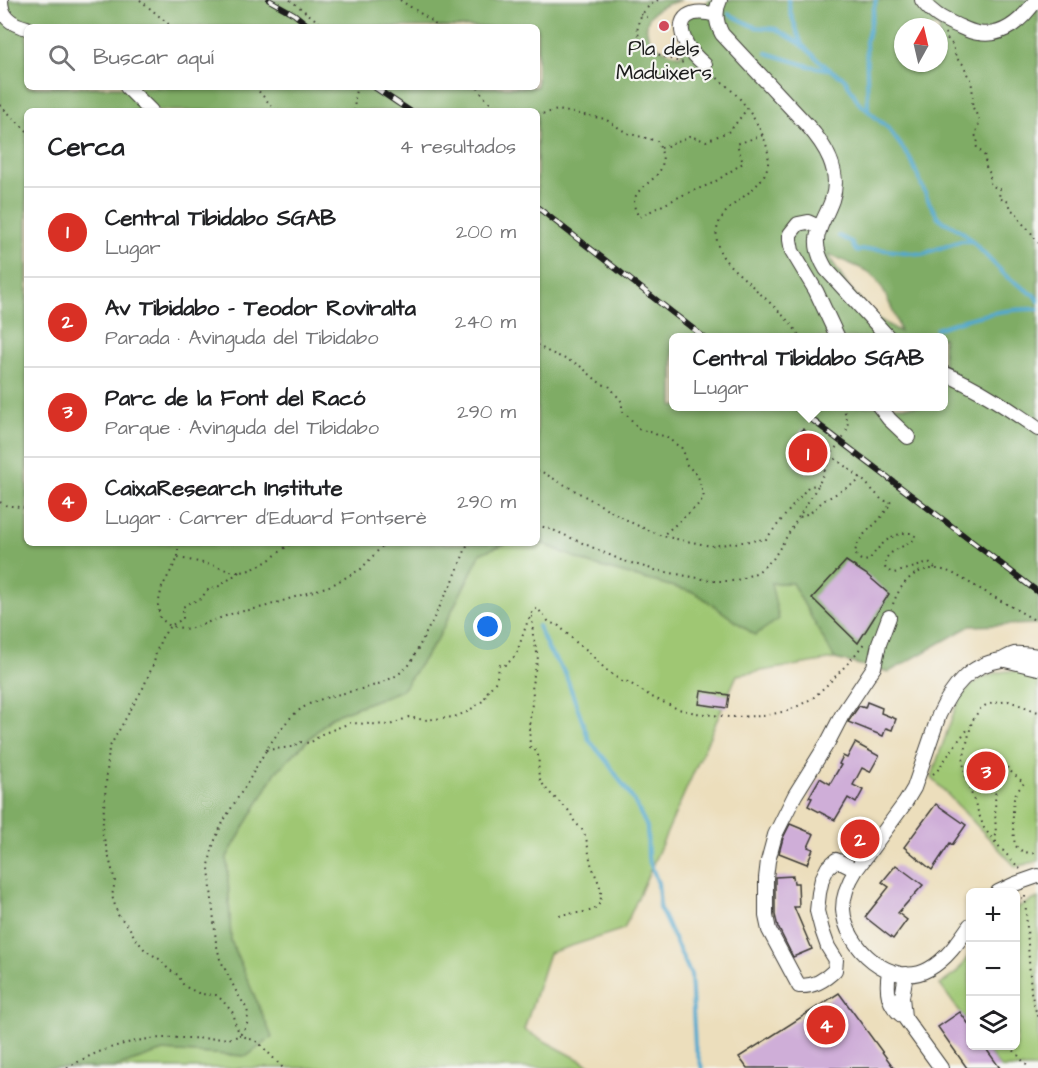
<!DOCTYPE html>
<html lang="es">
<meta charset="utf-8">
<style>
:root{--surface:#fff;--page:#f2f2f2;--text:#202124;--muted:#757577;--line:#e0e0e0;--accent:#d93025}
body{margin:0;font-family:"Architects Daughter",sans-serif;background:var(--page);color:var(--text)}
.controls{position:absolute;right:18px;bottom:18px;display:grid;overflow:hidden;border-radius:9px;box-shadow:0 2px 4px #0004}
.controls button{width:54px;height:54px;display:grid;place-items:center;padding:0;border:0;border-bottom:2px solid var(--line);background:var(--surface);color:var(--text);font:30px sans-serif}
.compass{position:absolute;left:894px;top:18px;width:54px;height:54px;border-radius:50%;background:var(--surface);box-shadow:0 2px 4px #0004;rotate:8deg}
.you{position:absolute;left:488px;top:627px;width:21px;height:21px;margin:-15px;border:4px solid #fff;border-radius:50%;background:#1a73e8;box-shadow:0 0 0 9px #1a73e833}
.badge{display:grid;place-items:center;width:39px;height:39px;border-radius:50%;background:var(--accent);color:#fff;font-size:20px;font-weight:700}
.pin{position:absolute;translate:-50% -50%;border:3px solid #fff;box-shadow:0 2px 6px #0006}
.popup{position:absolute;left:669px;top:333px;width:279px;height:78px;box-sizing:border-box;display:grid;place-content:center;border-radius:9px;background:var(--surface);filter:drop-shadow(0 2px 4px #0005);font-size:20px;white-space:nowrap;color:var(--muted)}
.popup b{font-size:22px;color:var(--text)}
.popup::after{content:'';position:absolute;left:50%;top:100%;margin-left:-12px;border:12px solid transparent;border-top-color:var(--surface)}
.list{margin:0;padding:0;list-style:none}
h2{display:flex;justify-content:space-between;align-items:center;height:78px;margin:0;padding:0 24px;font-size:26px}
h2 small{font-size:20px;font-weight:400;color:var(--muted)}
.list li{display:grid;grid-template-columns:39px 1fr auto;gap:18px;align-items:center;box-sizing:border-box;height:90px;padding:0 24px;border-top:2px solid var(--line)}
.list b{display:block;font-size:22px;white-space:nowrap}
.list p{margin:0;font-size:20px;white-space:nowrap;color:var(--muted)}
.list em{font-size:20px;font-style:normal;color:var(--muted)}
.icon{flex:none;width:33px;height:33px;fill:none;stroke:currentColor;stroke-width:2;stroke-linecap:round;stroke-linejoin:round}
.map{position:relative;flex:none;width:1038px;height:1068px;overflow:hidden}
.search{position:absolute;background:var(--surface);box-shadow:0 2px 4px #0004;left:24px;top:24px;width:516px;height:66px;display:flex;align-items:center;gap:15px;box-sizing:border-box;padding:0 21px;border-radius:9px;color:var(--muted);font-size:22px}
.panel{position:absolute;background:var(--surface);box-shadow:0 2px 4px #0004;left:24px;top:108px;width:516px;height:438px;border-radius:9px}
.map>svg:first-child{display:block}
.green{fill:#9fc773;stroke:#5e7248;stroke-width:1.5}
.forest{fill:#7fac65;stroke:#4e6440;stroke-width:1.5;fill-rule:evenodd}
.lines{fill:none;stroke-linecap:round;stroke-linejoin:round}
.stream{stroke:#51a8ce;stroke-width:4}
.building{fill:#cfaed8}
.minor-casing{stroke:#3b3934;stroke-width:16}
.path{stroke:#3b3934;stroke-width:2;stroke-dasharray:1.5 4.5;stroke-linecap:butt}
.minor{stroke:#fff;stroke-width:14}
.rail-casing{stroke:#1c1c1c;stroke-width:6}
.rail{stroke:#f6f6f2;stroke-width:4;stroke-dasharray:11;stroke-linecap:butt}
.path-bridge{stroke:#3b3934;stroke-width:2;stroke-dasharray:1.5 4.5;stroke-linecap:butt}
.poi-dot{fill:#d1495b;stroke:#f6f6f2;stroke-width:2}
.labels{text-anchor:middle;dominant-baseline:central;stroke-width:4.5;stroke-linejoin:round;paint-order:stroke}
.poi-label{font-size:21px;fill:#1c1c1c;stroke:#f6f6f2}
</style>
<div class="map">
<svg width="1038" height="1068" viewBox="0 0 1038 1068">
<rect width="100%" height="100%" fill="#f6f6f2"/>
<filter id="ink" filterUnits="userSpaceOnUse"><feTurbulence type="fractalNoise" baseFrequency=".0167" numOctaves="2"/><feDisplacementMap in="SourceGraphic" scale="12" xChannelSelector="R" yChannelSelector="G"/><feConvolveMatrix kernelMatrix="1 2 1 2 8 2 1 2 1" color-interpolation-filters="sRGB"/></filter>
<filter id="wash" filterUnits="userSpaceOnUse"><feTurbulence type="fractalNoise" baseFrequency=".008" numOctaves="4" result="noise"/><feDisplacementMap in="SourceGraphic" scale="24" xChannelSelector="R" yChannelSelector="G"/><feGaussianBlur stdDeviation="1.35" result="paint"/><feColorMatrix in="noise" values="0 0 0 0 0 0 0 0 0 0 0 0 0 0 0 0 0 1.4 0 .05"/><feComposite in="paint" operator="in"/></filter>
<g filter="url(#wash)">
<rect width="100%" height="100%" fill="#ecdebc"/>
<path class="green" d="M537 541 590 564 696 593 755 635 770 583H792L835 659 737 675 624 929 549 953 524 1030 595 1068H113L163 1051 247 1056 271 1037 231 941 227 857 276 772 331 717 402 690 438 638 481 553 507 543H537Z
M1008 671 1022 672 1038 677V861L1016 867 932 778C935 765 940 751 945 738 957 701 965 676 1008 671Z
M1038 898V1068H1000L984 1046H1016V908Z
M970 954V1026L940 985 956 973Z"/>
<path class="forest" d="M0 0H681C672 3 662 5 655 11 642 21 645 39 658 47 664 51 673 53 680 56L686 43 687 17 711 0H1038V624L970 626 889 672 835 659 792 583H771L779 619 755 635 696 593 590 564 537 541V111H27V543H507L481 553 438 638 402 690 331 717 276 772 227 857 231 941 272 1037 247 1056 163 1051 113 1068H0ZM27 27H537V87H27ZM903 27H939V63H903ZM828 255C837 258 865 269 871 274 883 284 896 317 900 332L875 317 847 285ZM673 338H943V406H673Z"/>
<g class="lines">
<path class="stream" d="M788 0 791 14 802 45 829 69 845 79 859 103 888 128 910 158 929 202 938 217 944 222 953 226 965 234 1007 277 1034 295 1038 301
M729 14 755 27 776 29 801 44
M767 53 809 66 827 69
M868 109 866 42 876 0
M839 236 851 242 856 251 876 249 922 254 961 241H971
M936 329C969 317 1003 308 1038 309
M538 626 549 651 565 673 589 740 608 763 634 801 647 827 648 858 658 883 660 909 691 975 695 1046 702 1068"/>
</g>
<g id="blocks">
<path class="building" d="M803 429 817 440 810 450 819 457 807 473 794 464 804 449 794 442Z
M846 561 866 574 889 594 858 643 812 598Z
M701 691 729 695 727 708 699 704Z
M867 702 882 708 881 713 896 719 892 730 886 728 883 736 848 722 859 706 865 708Z
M855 743 879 756 870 772 862 768 853 785 863 790 856 803 848 798 835 820 808 806 812 798 809 797 820 778 830 784 841 765 839 764 843 756 847 758Z
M936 804 966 825 952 845 950 843 932 870 904 847Z
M790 824 814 834 808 847 813 849 807 864 779 853 783 838Z
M896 865 923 885 898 913 907 920 893 939 865 917 889 887 882 882Z
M793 876 794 883H798L799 907H794L812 949 793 957 778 927 775 915V877Z
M839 993 894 1068H747L739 1057Z
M960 1012 970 1026V1046H984L1000 1068H967L938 1027Z"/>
</g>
</g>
<g filter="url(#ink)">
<use href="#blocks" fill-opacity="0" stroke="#3b3934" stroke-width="1.5"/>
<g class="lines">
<defs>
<path id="minor" d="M1 0C1 17 11 24 27 28
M720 0C714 12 716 23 722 34L807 125C825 145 842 171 832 200 822 228 807 237 826 269L889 338
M922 0C931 13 942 19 956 25 963 28 970 32 978 33 1003 38 1023 19 1036 0
M705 65C698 59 690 52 686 43 673 16 692 8 716 15
M127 87 151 111
M819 227 808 222 798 224 790 234V240L792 251 816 291 838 338
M943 373C977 387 1008 408 1038 429
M879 406 889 419 908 437
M1005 660 1038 668
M856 870 836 860 828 867 822 879 819 893 817 911 822 930 828 947 836 960 835 970C825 980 814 987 799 986L769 930 766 916V878L768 861 775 835 795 795 828 742 842 715 874 667 879 644 889 617
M998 892 1015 884 1038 876
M970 925C959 941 947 959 929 969 892 990 845 947 843 909 843 895 849 881 856 870L905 803 914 788 939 715C952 687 969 665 1001 660 1005 659 1009 655 1014 654 1021 653 1031 655 1038 656
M889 971C886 990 887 1005 904 1017L941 1068
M904 1017 902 997 906 974"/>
</defs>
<use href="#minor" class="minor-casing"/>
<path class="path" d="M140 0 172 27
M290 0 325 27
M400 0 432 21 437 27
M658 0C639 10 628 33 649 49 659 56 672 60 684 63
M641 14 649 18
M945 33 948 40 953 45 956 58 964 65 967 74 971 79 973 95 972 106 980 121 975 135 978 140 976 145 978 150C991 155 980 165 991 174L989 181 992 186 1000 189 999 198 1009 202 1011 210 1016 212 1021 222 1030 231 1038 243
M713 74C722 82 732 90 740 99 746 106 751 114 756 122 766 140 776 162 760 181 743 203 709 211 718 246 722 261 736 271 747 281 765 299 787 316 801 338
M255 87 276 111
M478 87 483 96 499 111
M0 105 27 131
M354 111 356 87
M537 115 558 110 605 119 627 133 657 141C678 180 635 180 634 203 634 208 637 213 639 217L683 195 713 183 743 163 737 144 763 135
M661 148 683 140 689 136 706 141 730 131 747 109
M537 345 549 352 579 365 601 384 609 386 622 402V411L630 418 638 429 654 433 657 435 666 436 675 444 681 447 684 453 686 464 698 476 704 497 696 507 662 536
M843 406 848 422 846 434
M830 455 861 478 881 499 885 501 889 500 891 503C887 509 881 518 876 523 866 532 858 539 855 552 857 559 862 562 869 560 880 545 891 532 911 533L915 536V539C904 548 879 552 886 570L894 573 929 563 936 569
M537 471 542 472 634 524 662 536 711 546 766 539 808 487 819 484
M0 502 4 505 27 508
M800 517 811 512 823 501 857 482 861 478
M537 525 553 530 621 560 655 570 714 581H732L741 579 758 572 773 559 819 484 832 453
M178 543V558L162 587 158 605 160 618 170 626 189 629 234 613 264 607 332 585 361 569 385 543
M178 558C189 560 200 562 211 565 220 567 228 572 238 572 257 572 277 554 291 543
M239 572 220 586 210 588 205 593 201 599 189 603 183 607V619L170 626 161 639 156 653 154 663 143 688 109 748 102 831 115 881 112 896 118 915 129 927 135 938 145 950 161 960 168 969 178 975 184 986 200 994 216 995 222 1000 234 1014 235 1023 240 1035 258 1042 283 1068
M893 604C903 576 925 560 954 574L1038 622
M532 616 533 636 538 657 532 684 533 696 529 726 530 747C546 754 533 770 542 783 549 794 559 801 568 810 572 814 572 818 575 822 578 826 582 828 584 833 589 844 588 857 593 869 597 880 605 892 599 904 594 915 571 912 560 915L559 918
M266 750 292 747 300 742 310 743 322 734 350 723 390 725 409 717 424 720 454 717 467 712 484 700 488 691 496 681 500 664 506 665 516 655 527 623 532 613 537 608 549 622 559 626 578 644 587 650 605 669 621 681 628 682 652 697 678 709 696 713 729 717 763 716 787 711 800 705 813 698 829 683 850 661 866 641
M933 774 937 771 961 737 970 727
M996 842C996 825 992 773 1002 761L1010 771 1024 783C1021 787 1017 791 1015 795 1012 802 1012 840 1016 846 1021 853 1031 853 1038 854
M1020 869 995 842 984 828 965 776 963 760 972 721 980 709 986 705 994 703 1009 701 1038 712
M1025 896 1031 992 1038 1019
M1016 901 1025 897
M970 984 968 1000 970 1001
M1010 1046 1029 1068
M67 1068C92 1053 119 1043 149 1039 177 1036 205 1040 233 1038L240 1035 244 1030 247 1024 248 1014 247 1009 237 993 220 959 216 942 209 868C211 835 231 809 248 782 259 762 270 742 285 724 292 715 303 706 314 702 345 689 385 691 410 664L453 581 468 543"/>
<use href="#minor" class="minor"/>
<defs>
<path id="rail" d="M269 0 294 14 310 27
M374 87 410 111
M537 207 705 338
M794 406 1038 592"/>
</defs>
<use href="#rail" class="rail-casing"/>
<use href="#rail" class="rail"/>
<path class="path-bridge" d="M832 453 846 434"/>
</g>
</g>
<circle class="poi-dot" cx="664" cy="26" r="6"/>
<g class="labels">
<g class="poi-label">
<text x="664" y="48">Pla dels<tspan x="664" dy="24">Maduixers</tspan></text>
</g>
</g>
</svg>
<div class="controls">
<button>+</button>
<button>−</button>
<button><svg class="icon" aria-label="layers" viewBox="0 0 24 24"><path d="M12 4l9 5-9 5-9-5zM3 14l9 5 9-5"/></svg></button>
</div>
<svg class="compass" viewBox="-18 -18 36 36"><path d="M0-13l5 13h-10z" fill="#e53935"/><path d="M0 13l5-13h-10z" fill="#757577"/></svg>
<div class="you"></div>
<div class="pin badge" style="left:808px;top:453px">1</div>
<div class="popup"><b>Central Tibidabo SGAB</b>Lugar</div>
<div class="pin badge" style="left:860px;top:839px">2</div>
<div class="pin badge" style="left:986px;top:771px">3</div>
<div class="pin badge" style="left:826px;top:1025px">4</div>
<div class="search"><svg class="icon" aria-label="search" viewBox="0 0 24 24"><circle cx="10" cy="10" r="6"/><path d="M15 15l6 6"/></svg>Buscar aquí</div>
<section class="panel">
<h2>Cerca<small>4 resultados</small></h2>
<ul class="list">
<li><span class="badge">1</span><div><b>Central Tibidabo SGAB</b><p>Lugar</p></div><em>200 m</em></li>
<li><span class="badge">2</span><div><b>Av Tibidabo - Teodor Roviralta</b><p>Parada · Avinguda del Tibidabo</p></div><em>240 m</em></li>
<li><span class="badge">3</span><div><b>Parc de la Font del Racó</b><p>Parque · Avinguda del Tibidabo</p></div><em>290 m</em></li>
<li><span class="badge">4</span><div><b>CaixaResearch Institute</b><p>Lugar · Carrer d'Eduard Fontserè</p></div><em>290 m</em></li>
</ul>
</section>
</div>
